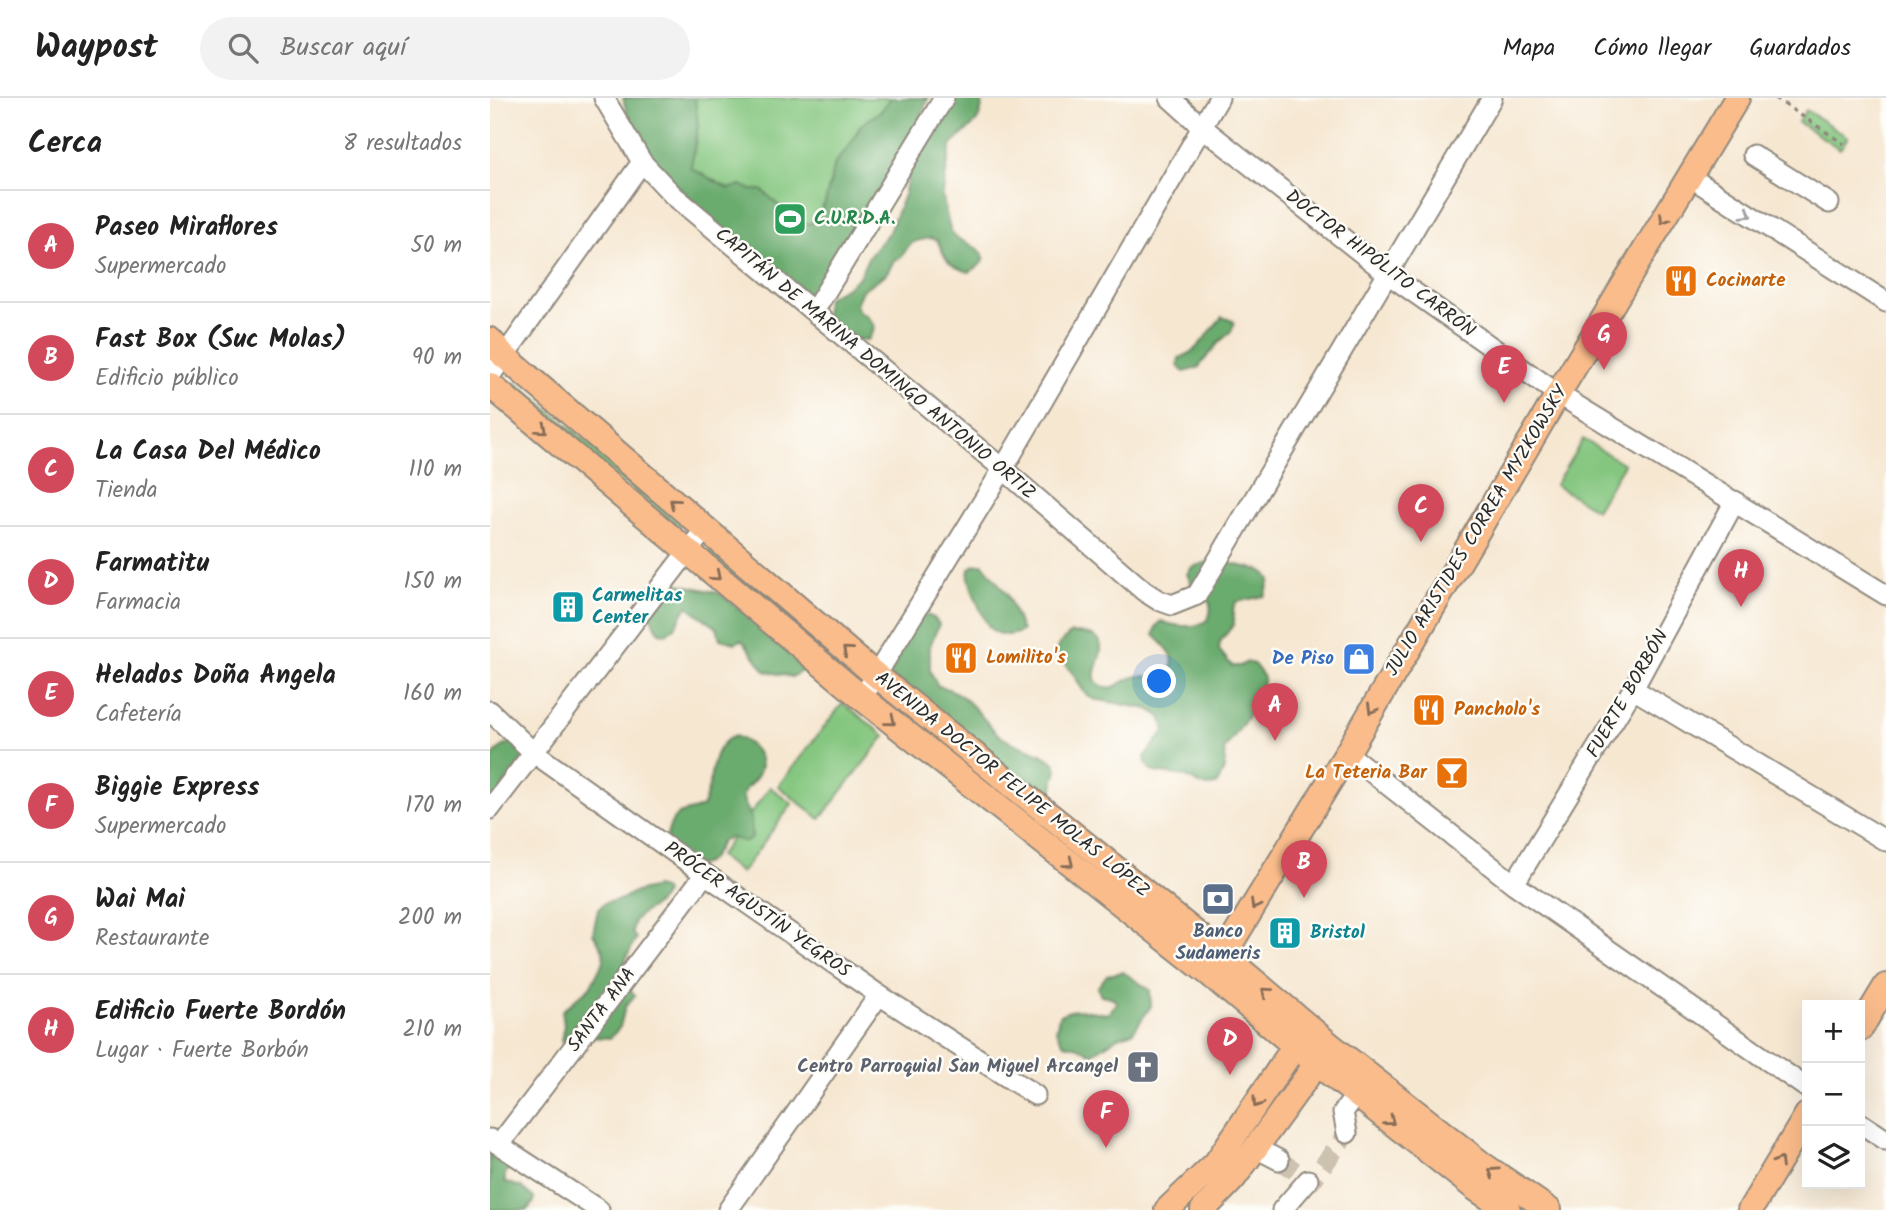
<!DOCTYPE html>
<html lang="es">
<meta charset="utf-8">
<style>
:root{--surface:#fff;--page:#f2f2f2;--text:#222;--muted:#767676;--line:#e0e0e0;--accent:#d1495b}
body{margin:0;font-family:Kalam,sans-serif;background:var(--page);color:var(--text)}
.controls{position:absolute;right:21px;bottom:21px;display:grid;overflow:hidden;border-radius:0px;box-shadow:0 7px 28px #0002}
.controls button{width:63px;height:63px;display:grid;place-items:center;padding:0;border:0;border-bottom:2px solid var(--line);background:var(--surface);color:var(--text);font:35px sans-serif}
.you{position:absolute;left:670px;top:584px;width:24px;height:24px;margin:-18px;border:5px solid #fff;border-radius:50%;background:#1a73e8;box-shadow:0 0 0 10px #1a73e833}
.badge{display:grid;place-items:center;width:46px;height:46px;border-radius:50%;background:var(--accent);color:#fff;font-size:23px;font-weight:700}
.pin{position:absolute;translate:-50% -58px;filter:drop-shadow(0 2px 4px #0008)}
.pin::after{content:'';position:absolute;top:37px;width:24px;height:21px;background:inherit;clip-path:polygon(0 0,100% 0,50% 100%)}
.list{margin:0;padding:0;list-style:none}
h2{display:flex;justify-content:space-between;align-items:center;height:91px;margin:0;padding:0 28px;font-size:30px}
h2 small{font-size:23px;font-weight:400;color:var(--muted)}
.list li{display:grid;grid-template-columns:46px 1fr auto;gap:21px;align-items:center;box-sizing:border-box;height:112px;padding:0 28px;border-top:2px solid var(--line)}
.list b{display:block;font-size:26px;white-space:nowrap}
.list p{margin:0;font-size:23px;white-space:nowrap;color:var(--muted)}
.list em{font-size:23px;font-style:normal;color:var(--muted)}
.icon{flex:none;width:38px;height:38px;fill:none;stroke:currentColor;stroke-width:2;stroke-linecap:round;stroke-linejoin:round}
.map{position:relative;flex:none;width:1396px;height:1112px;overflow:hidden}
header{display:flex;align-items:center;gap:42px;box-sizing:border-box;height:98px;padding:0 35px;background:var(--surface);border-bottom:2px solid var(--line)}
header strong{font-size:33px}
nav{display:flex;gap:38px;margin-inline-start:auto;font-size:24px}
.search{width:490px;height:63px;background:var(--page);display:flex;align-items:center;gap:18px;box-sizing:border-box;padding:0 24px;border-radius:38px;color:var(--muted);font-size:26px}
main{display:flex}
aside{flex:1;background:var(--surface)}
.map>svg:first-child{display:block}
.green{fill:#84c67f;stroke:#587855;stroke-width:2}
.forest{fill:#6bab6e;stroke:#4b6b4c;stroke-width:2}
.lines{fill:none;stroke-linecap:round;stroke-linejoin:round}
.minor-tunnel{stroke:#cdc1b0;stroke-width:19;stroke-dasharray:19 10;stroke-linecap:butt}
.minor-casing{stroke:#90897e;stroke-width:23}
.major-casing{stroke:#90897e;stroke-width:28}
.path{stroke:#90897e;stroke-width:3.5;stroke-dasharray:5 5;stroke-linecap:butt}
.minor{stroke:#fff;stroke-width:19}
.major{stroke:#fabc8b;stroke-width:24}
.oneway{stroke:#a0a0a0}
.oneway2{stroke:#886c56}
.labels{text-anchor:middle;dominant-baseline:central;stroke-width:5;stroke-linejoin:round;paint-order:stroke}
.leisure-label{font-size:19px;font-weight:bold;fill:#27864d;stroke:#fdfcf7;text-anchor:start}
.street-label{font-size:19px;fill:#2b2b2b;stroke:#fdfcf7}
.food-label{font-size:19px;font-weight:bold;fill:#c56008;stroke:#fdfcf7;text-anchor:start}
.culture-label{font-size:19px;font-weight:bold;fill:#0d838f;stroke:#fdfcf7;text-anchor:start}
.shop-label{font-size:19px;font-weight:bold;fill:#366cbe;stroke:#fdfcf7;text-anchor:end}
.service-label{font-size:19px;font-weight:bold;fill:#4e5e75;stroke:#fdfcf7}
.worship-label{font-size:19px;font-weight:bold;fill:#5b616d;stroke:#fdfcf7;text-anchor:end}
</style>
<header>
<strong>Waypost</strong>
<div class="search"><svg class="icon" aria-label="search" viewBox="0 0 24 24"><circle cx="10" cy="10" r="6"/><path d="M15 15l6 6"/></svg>Buscar aquí</div>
<nav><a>Mapa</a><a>Cómo llegar</a><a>Guardados</a></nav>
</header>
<main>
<aside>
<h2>Cerca<small>8 resultados</small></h2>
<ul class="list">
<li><span class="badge">A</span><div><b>Paseo Miraflores</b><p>Supermercado</p></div><em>50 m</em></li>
<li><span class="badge">B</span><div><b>Fast Box (Suc Molas)</b><p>Edificio público</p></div><em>90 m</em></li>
<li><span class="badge">C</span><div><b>La Casa Del Médico</b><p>Tienda</p></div><em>110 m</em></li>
<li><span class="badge">D</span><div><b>Farmatitu</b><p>Farmacia</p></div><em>150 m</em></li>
<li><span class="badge">E</span><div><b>Helados Doña Angela</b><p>Cafetería</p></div><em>160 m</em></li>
<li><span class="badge">F</span><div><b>Biggie Express</b><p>Supermercado</p></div><em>170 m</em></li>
<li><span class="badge">G</span><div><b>Wai Mai</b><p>Restaurante</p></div><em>200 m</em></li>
<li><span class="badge">H</span><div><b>Edificio Fuerte Bordón</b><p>Lugar · Fuerte Borbón</p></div><em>210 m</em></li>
</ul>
</aside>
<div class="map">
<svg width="1396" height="1112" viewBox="0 0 1396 1112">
<rect width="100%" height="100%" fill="#fdfcf7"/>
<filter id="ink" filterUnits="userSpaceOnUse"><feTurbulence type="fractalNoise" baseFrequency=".0143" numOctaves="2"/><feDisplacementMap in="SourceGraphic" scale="14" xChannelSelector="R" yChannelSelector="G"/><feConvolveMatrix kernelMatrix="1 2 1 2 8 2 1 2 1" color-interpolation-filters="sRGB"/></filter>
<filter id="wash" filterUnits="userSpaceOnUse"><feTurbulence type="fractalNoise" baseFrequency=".00686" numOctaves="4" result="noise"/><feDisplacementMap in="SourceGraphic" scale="28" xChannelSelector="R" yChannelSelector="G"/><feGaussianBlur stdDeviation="1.57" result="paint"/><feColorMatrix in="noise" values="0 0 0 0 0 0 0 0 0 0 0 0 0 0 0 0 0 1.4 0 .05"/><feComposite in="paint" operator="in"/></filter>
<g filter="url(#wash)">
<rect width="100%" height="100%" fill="#f6e7d1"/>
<path class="green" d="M144 0H420L316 167 193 76Z
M1316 12 1358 39 1350 51 1308 24Z
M22 285H27L192 424 188 430 19 288Z
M1093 341 1134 366 1106 412 1065 387Z
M222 452 363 571 358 574 219 457Z
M353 605 395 638 330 721 288 688Z
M280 689 302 706 251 775 229 758Z"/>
<path class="forest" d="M133 0H205L208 28 201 70 239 91 251 87 261 92H272L302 120 319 126 323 124 335 105 345 65 360 47 371 27 392 12 400 0H438L422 40 330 196H315L301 189 267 153 240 137 145 49Z
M458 0H489L492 3C492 28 475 31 462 47 460 49 452 96 453 100 455 110 458 128 463 137 467 144 518 154 479 174 455 167 457 162 447 142L440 140 426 143 420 146 411 159 404 163 396 176 372 192 366 206 369 214 376 217 385 229 378 242 355 241 335 229 336 200 357 189 369 179 379 158 399 134 414 97 422 61Z
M732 219 743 223 744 227 741 234 729 244 708 270 694 274 688 268 689 260C707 256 720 232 732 219Z
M724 462 770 472 776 476 780 482 775 498 746 504 743 511 744 526 730 544 729 552 742 568H750L757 564 764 566 774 579C770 606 750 630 734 652 736 666 735 674 726 687 707 691 704 679 689 677 674 674 656 680 655 658L675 633 671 619 658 611 603 601C591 594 591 588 584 577 578 568 569 564 566 553L569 546 581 535C640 535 591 574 609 586 624 596 631 582 644 579 655 576 666 580 677 581 689 558 681 554 664 537L666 529 671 523C689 531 729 534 719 502L706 496 697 476 702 469Z
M493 466 517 496 532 533C523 538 510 539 501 531 495 525 475 480 479 472 482 467 488 466 493 466Z
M181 484 229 495 315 560V571L302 579 275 573 254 544 251 542 245 545 230 541 227 530 197 508 185 529 176 536 169 534 160 517Z
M437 517 444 520 449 526 440 548V573L448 588C478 594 488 617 509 637 519 648 567 655 567 672 567 675 565 678 564 682 563 693 563 698 553 704L402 583 397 561 430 519Z
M245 638C263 645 279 661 266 680 262 686 254 690 253 697 252 705 259 711 260 718 262 725 261 732 262 740L256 744C251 743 243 739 239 740 221 742 233 779 181 765 173 753 175 726 189 716 195 713 206 712 212 709 225 687 216 648 245 638Z
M19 645H23L34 660 0 706 1 661 9 651Z
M165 789 173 791 175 795C168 810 154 811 144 823L142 835 146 840 127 880 145 897 135 909 130 929 120 940 97 939 76 949 71 943 74 927 72 913 100 889 114 863 113 852 103 835 108 811 115 805 132 801 142 795Z
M633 874 660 892 661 908 643 934 628 939 602 956 589 949 574 946 566 933 569 918C583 907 602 914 618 916L627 904 621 899 611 897 607 890 617 877Z
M0 1036 22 1066 15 1076V1084L31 1089 44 1100V1104L37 1112H0Z"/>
</g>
<g filter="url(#ink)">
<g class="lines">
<path class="minor-tunnel" d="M789 1062 818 1082 822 1083 857 1035"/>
<defs>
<path id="minor" d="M114 0 152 64 183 97 513 371 654 493 668 502 682 507 707 497 1002 0
M680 0 712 29 898 176 1068 296 1396 497
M1263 57 1339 105
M1200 79 1396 204
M324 213 454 0
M0 278 152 64
M1143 591 1396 743
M372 600 513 371 729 0
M0 613 44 655 215 776 389 897 545 997
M857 655 1024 786 1317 990
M0 711 215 431
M1024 786 1143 591 1245 403
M1370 1025 1396 1042
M857 1035 853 1014 867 996
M0 1041 109 1112
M9 1047 215 776
M766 1050 789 1062
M238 1112 389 897
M792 1112 818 1082"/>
<path id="major" d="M0 242 14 258 387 578 734 858 840 947 993 1067 1059 1112
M0 287 372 600 721 877 805 948 985 1090 1018 1112
M725 871 857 655 1068 296 1247 0
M1370 931 1396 888
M677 1112 726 1065 813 936
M713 1112 743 1081 835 954
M1260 1112 1317 1017"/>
</defs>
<use href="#minor" class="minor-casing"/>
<use href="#major" class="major-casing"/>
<path class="path" d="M1285 0 1354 46"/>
<use href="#minor" class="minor"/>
<use href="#major" class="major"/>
</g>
<defs><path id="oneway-chevron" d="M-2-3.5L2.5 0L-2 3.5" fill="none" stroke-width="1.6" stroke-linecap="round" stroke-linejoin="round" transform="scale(1.75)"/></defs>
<use class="oneway" href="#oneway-chevron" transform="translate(1257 116) rotate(32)"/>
<g class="oneway2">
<use href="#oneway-chevron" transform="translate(1174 121) rotate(121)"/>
<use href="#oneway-chevron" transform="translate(52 331) rotate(40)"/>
<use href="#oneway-chevron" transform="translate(184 405) rotate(-139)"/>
<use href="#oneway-chevron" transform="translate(226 478) rotate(40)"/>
<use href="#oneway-chevron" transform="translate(357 553) rotate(-139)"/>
<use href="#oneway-chevron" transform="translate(882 611) rotate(120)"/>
<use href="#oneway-chevron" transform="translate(401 623) rotate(39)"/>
<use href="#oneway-chevron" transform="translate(579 765) rotate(39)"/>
<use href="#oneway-chevron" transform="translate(765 807) rotate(121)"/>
<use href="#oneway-chevron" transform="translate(776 894) rotate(-140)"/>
<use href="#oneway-chevron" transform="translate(767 1005) rotate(124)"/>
<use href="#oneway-chevron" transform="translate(900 1023) rotate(38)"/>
<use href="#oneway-chevron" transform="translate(1289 1064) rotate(-59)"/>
<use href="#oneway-chevron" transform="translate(1003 1074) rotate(-146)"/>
</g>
</g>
<defs>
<symbol id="stadium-square" viewBox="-11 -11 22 22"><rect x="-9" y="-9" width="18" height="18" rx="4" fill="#2e9e5b" stroke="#fdfcf7"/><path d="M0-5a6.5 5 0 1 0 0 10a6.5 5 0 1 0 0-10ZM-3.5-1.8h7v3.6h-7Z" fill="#fff"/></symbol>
<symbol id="restaurant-square" viewBox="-11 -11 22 22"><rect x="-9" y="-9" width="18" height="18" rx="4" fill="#e8710a" stroke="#fdfcf7"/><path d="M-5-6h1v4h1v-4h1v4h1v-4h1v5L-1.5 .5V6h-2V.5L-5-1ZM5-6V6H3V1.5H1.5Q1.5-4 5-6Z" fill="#fff"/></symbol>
<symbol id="building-square" viewBox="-11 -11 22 22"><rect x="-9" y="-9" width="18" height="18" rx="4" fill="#0f9aa8" stroke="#fdfcf7"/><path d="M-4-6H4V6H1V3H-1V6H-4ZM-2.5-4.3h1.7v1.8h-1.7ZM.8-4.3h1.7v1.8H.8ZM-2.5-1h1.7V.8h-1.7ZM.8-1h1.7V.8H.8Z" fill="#fff"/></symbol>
<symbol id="shop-square" viewBox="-11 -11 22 22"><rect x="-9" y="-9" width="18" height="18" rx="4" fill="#3f7fe0" stroke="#fdfcf7"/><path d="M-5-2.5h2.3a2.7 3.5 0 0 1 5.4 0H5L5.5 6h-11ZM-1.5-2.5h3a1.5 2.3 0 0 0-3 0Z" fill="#fff"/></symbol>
<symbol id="bar-square" viewBox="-11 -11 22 22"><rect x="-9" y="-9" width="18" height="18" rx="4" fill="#e8710a" stroke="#fdfcf7"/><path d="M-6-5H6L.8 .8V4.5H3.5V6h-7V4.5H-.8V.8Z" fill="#fff"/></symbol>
<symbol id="bank-square" viewBox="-11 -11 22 22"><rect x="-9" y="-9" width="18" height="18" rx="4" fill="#5c6f8a" stroke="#fdfcf7"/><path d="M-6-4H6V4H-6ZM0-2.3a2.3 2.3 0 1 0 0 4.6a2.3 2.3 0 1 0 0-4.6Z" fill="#fff"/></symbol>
<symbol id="church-square" viewBox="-11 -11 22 22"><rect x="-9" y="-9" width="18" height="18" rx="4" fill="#6b7280" stroke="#fdfcf7"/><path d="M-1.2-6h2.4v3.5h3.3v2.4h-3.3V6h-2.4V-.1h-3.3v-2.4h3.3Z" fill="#fff"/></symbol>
</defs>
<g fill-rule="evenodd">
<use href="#stadium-square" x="281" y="102" width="38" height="38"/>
<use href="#restaurant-square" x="1172" y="164" width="38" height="38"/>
<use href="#building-square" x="59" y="490" width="38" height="38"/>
<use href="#restaurant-square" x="452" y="541" width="38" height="38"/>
<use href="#shop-square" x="850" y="542" width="38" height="38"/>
<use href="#restaurant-square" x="920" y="593" width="38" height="38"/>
<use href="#bar-square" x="943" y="656" width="38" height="38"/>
<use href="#bank-square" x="709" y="782" width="38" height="38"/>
<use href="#building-square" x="776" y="816" width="38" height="38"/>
<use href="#church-square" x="634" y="950" width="38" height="38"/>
</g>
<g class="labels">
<g class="leisure-label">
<text x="324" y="121">C.U.R.D.A.</text>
</g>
<g class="street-label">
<text transform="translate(890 166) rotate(37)">DOCTOR HIPÓLITO CARRÓN</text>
<text transform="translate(385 266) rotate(40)">CAPITÁN DE MARINA DOMINGO ANTONIO ORTIZ</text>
<text transform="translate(987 433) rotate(-59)">JULIO ARISTIDES CORREA MYZKOWSKY</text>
<text transform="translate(1138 596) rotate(-60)">FUERTE BORBÓN</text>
<text transform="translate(522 687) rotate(39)">AVENIDA DOCTOR FELIPE MOLAS LÓPEZ</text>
<text transform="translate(267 812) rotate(35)">PRÓCER AGUSTÍN YEGROS</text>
<text transform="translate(112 912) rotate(-53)">SANTA ANA</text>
</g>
<g class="food-label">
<text x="1216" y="183">Cocinarte</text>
<text x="496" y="560">Lomilito's</text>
<text x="964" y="612">Pancholo's</text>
<text x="937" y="675" text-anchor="end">La Teteria Bar</text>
</g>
<g class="culture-label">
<text x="102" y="498">Carmelitas<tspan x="102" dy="22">Center</tspan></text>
<text x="820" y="835">Bristol</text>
</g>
<g class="shop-label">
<text x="844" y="561">De Piso</text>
</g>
<g class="service-label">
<text x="728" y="834">Banco<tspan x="728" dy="22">Sudameris</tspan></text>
</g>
<g class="worship-label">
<text x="628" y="969">Centro Parroquial San Miguel Arcangel</text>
</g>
</g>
</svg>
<div class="controls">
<button>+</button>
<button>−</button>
<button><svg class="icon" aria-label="layers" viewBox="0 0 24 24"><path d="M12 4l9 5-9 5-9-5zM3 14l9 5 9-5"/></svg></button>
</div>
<div class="you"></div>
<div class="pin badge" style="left:785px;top:643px">A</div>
<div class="pin badge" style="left:814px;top:800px">B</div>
<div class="pin badge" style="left:931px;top:444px">C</div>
<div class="pin badge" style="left:740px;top:977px">D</div>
<div class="pin badge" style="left:1014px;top:305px">E</div>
<div class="pin badge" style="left:616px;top:1050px">F</div>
<div class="pin badge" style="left:1114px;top:272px">G</div>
<div class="pin badge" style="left:1251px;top:509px">H</div>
</div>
</main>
